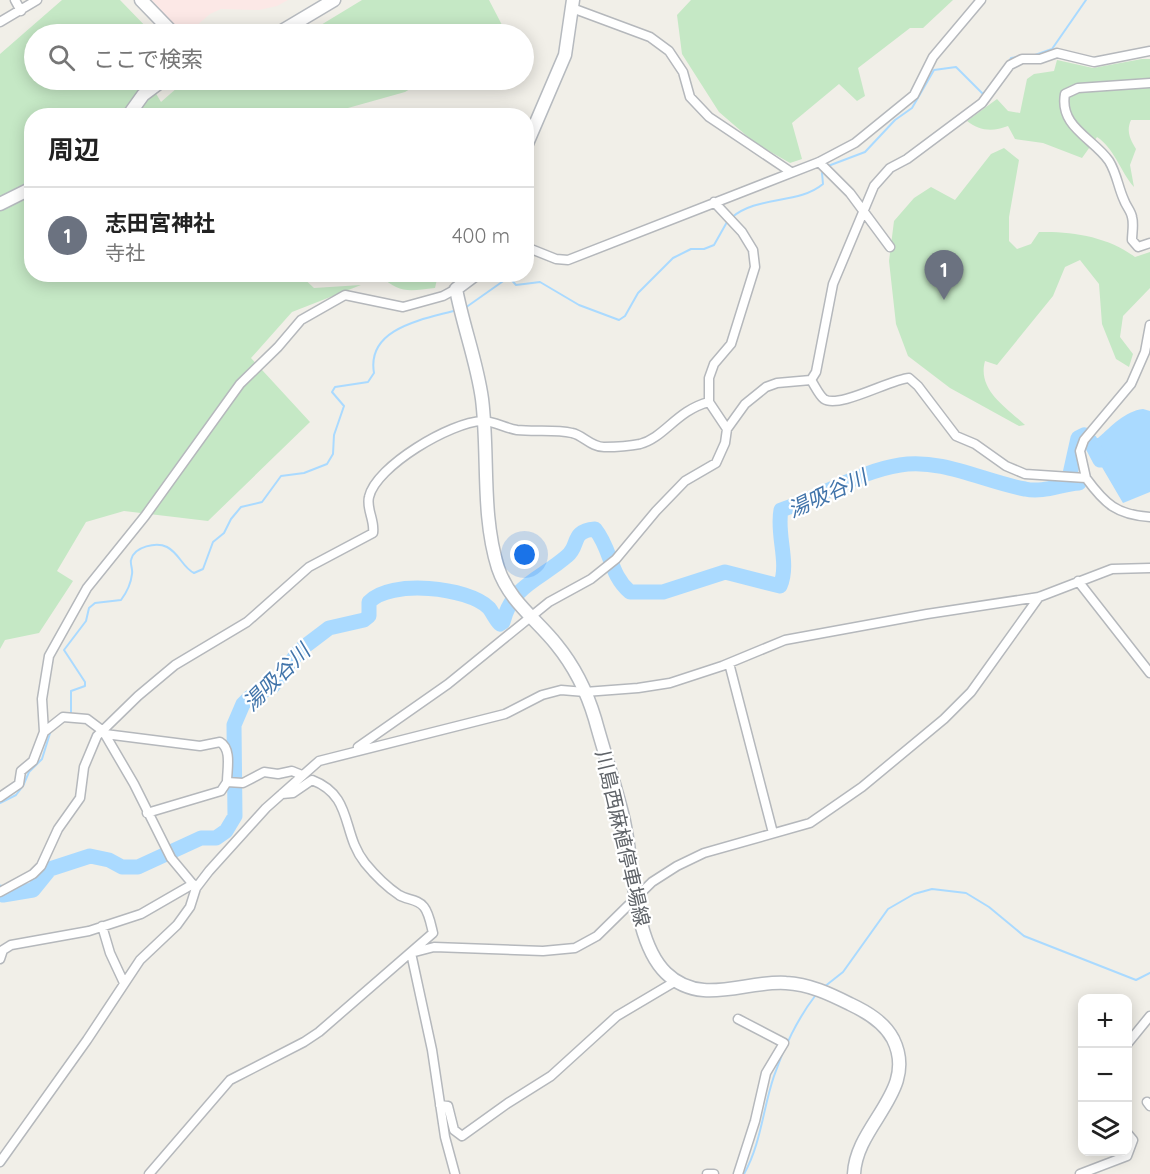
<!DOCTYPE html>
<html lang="ja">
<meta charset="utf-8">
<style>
:root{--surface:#fff;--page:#f2f2f2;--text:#222;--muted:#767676;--line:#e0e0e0;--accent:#ea4335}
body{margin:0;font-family:Quicksand,"Noto Sans JP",sans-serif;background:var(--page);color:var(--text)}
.controls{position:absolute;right:18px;bottom:18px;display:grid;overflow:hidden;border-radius:12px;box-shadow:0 3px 15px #0003}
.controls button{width:54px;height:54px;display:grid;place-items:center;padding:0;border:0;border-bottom:2px solid var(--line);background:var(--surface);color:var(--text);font:30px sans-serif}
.you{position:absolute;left:525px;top:555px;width:21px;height:21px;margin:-15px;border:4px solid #fff;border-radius:50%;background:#1a73e8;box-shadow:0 0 0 9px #1a73e833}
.badge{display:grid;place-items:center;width:39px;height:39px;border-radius:50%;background:var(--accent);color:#fff;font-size:20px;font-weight:700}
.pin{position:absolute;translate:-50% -50px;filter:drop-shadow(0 2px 3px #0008)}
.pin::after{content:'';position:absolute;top:32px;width:21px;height:18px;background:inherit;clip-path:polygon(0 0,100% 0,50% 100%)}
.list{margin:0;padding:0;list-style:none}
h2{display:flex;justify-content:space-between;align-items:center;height:78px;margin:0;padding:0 24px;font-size:26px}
h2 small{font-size:20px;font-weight:400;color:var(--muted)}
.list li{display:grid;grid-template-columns:39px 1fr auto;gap:18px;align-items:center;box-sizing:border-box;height:96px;padding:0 24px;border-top:2px solid var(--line)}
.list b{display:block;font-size:22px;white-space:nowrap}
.list p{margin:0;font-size:20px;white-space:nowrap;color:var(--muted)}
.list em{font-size:20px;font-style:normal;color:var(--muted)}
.icon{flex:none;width:33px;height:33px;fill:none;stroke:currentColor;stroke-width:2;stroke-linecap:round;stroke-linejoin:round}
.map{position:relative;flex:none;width:1150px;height:1174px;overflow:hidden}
.search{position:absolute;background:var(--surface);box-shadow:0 3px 15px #0003;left:24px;top:24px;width:510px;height:66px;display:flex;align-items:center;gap:15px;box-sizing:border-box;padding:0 21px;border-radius:33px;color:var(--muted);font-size:22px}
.panel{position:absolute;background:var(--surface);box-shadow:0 3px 15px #0003;left:24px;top:108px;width:510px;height:174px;border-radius:24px}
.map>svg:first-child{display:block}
.medical{fill:#fce8e6}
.green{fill:#c5e8c5}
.water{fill:#aadaff}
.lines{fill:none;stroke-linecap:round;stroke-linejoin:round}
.stream{stroke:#aadaff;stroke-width:2}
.river{stroke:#aadaff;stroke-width:15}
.street-casing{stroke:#b5b8bc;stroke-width:11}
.secondary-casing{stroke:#b6babf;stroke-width:15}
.street{stroke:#fff;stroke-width:8}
.secondary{stroke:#fff;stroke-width:12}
.labels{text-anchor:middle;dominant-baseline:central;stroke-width:4.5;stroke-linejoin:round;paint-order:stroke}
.street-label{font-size:20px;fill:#5f6368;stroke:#fff}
.water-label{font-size:21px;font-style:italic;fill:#4174aa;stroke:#fff}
</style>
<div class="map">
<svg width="1150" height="1174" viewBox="0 0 1150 1174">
<rect width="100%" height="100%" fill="#f1efe8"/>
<path class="medical" d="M152 0H288L277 6 259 10 221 9 210 14 188 33 180 32Z"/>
<path class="green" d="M62 0H120L153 34H34V80H148L161 102 186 80H425L405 92 323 115 32 116V274H299L314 288 361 285 292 312 251 358 310 422 208 521 124 511 86 522 57 571 73 581 39 633 5 640 0 649V54Z
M362 0H489L502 25 490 34H306Z
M691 0H953L923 28H910L858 68 865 96 857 101 839 84 792 123 802 159 790 163 755 143 719 112 682 54 677 15Z
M1142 59H1150V120H1131C1126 131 1130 139 1136 149L1130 165 1134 187C1120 171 1115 149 1097 137L1082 158 1043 143 1015 139 1008 126C993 132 979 131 967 121L997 99 1008 111 1020 113 1027 79 1034 74 1054 71 1057 60 1093 68Z
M1004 148 1019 160 1009 217V241L1017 249 1031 244 1039 232C1072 231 1109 237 1135 257L1150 252V288L1123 316 1120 337 1133 354 1129 367 1116 359 1102 324 1099 284 1080 260 1065 267 1053 296 997 365 985 361C977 390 1006 407 1025 425L1019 426 950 388 908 356 896 324 889 261 894 221 914 198 931 187 955 200 991 154Z
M380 275H438L435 288C409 291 399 294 380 275Z"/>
<path class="water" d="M1143 409 1150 411V492L1123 503 1089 445 1094 438H1098C1112 426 1125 411 1143 409Z"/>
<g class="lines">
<path class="stream" d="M1035 55 1052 49 1086 0
M1008 63 1011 58 1018 57
M828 166 865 152 895 120 912 108 934 70 956 67 983 94 991 84
M731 218C757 195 798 205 823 184L822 173
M465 308 509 277 516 285 540 282 579 305 619 320 625 316 638 293 673 258 691 249H704L714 245 727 222
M71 713V691L85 686V682L64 650 86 621 89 608 95 603 121 600C127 592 131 583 132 574 133 569 130 564 131 560 134 546 157 542 167 547 179 553 183 568 194 573L203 569 213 542 224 533 231 519 241 507 262 502 281 476 304 473 327 464 333 454 334 435 344 406 332 392 335 387 368 382 374 373C366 327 426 319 457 310
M0 803 16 795 23 786 29 772 42 759 51 730
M824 987 843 972 888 909 914 894 932 889 966 893 989 907 1024 936 1136 980 1150 973
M744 1174C761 1144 763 1108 774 1076 783 1049 798 1018 815 996"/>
<path class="river" d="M1068 483 1078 438 1084 435 1090 441 1100 460
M0 892 3 895 33 890 50 869 90 856 109 860 122 867H138L201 838H216L226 831 235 816 234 725 243 704 250 697 272 687 300 650 329 628 364 620 369 616V602C390 579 468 587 489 608 493 613 495 619 500 624L503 622C512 585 541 579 567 556 580 546 570 531 595 529 612 550 609 574 630 592H663L725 572 780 586C790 563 776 535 781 510 820 497 860 471 900 465 942 458 985 482 1025 489 1044 493 1061 484 1079 483"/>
<defs>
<path id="street" d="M15 0 21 11
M572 8 650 37 669 51 683 72 690 97 709 117 791 172
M0 22 37 0
M1150 83 1078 88 1065 94C1059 127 1093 138 1109 161 1117 174 1118 187 1124 200 1126 206 1131 211 1132 217 1134 224 1132 233 1132 240L1138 247 1150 243
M819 162 850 193 890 247
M526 247 556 259 568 260 819 162 855 143 914 95 933 57 981 0
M811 380 816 372 833 284 874 186 890 168 907 159 982 103 1010 65 1022 59H1040L1057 53 1094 62 1150 51
M811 380C815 386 819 395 824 399 839 409 891 379 909 378L918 386 956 436 975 444 1006 466 1025 474 1086 478C1105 504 1117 515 1150 517
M709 402V378L714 364 731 344 755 267 753 250 742 232 714 202
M1086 478 1080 451 1084 440 1131 384 1145 352 1150 325
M1078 581 1150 673
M729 663 773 833
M44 732 63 717 87 719 103 731 134 784 171 858 196 888
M105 734 200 746 220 742C232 749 227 769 227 782
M358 747 448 684 549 602 591 579 616 559 656 511 685 481 716 463 725 443 727 429 745 404 766 387 777 383 811 380
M0 797 19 784 21 771 33 761 44 732 42 699 49 656 87 588 145 516 240 384 278 347 301 320 345 295 403 307 443 296 456 289
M147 813 221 791 227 782 243 783 264 772 278 774 292 771 302 775
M0 892 33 874 41 866 58 829 80 798 84 767 97 736 138 696 175 665 247 622 309 567 373 533C375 520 366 509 369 497 376 466 451 422 482 421 494 421 505 428 517 430 535 432 555 429 572 433 583 435 591 447 604 447 615 447 630 446 640 444 664 438 677 410 709 402L727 429
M102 926 110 953 124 983
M411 953 434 947 543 951 575 948 597 936 652 882 677 866 704 853 810 823 862 787 944 719 971 692 1039 597
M411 953 432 1050 445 1137 455 1174
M0 959 3 950 11 945 89 931 141 914 193 884
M738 1019 784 1043 766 1073 755 1121 738 1174
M1128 1043 1150 1016
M1147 1102 1150 1106
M440 1105 448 1106 454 1130 462 1136 508 1103 551 1076 617 1016 676 981
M0 1162 87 1040 140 960 177 925 190 907 196 888 209 871 266 808 319 761 505 714 542 695 561 690 585 692 638 688 670 683 722 666 785 640 927 614 1039 597 1112 569 1150 568
M149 1174 230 1080 304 1042 319 1032 433 933C431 925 429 913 424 907 418 899 407 900 399 895 387 887 374 874 365 863 341 833 354 796 312 780L293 793 282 794
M707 1174H714
M1080 1174 1127 1156 1133 1140 1128 1134"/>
<path id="secondary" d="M141 0 174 34
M277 34 334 0
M128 116 143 95 163 80
M526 146 565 55 573 0
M0 204 32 188
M476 274 456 289C463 326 477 362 482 399 489 455 481 514 498 568 509 601 536 619 556 644 574 666 587 692 595 719 604 752 615 784 623 817 634 861 632 940 666 973 701 1007 745 980 786 983 809 984 830 994 850 1004 867 1012 884 1022 893 1039 919 1091 856 1124 854 1174"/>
</defs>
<use href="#street" class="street-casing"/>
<use href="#secondary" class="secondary-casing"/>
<use href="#street" class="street"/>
<use href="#secondary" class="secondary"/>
</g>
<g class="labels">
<g class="street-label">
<text transform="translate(623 838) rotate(77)">川島西麻植停車場線</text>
</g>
<g class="water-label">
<text transform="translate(827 493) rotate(-25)">湯吸谷川</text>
<text transform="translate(276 677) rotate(-45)">湯吸谷川</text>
</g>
</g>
</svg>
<div class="controls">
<button>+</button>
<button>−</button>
<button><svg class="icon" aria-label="layers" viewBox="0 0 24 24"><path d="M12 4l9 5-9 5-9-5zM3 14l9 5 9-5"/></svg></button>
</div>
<div class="you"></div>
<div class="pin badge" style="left:944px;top:300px;background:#6b7280">1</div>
<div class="search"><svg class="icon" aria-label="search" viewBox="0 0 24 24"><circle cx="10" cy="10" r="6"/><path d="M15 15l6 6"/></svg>ここで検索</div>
<section class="panel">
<h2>周辺<small></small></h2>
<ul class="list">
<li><span class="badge" style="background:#6b7280">1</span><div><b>志田宮神社</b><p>寺社</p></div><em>400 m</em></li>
</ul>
</section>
</div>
